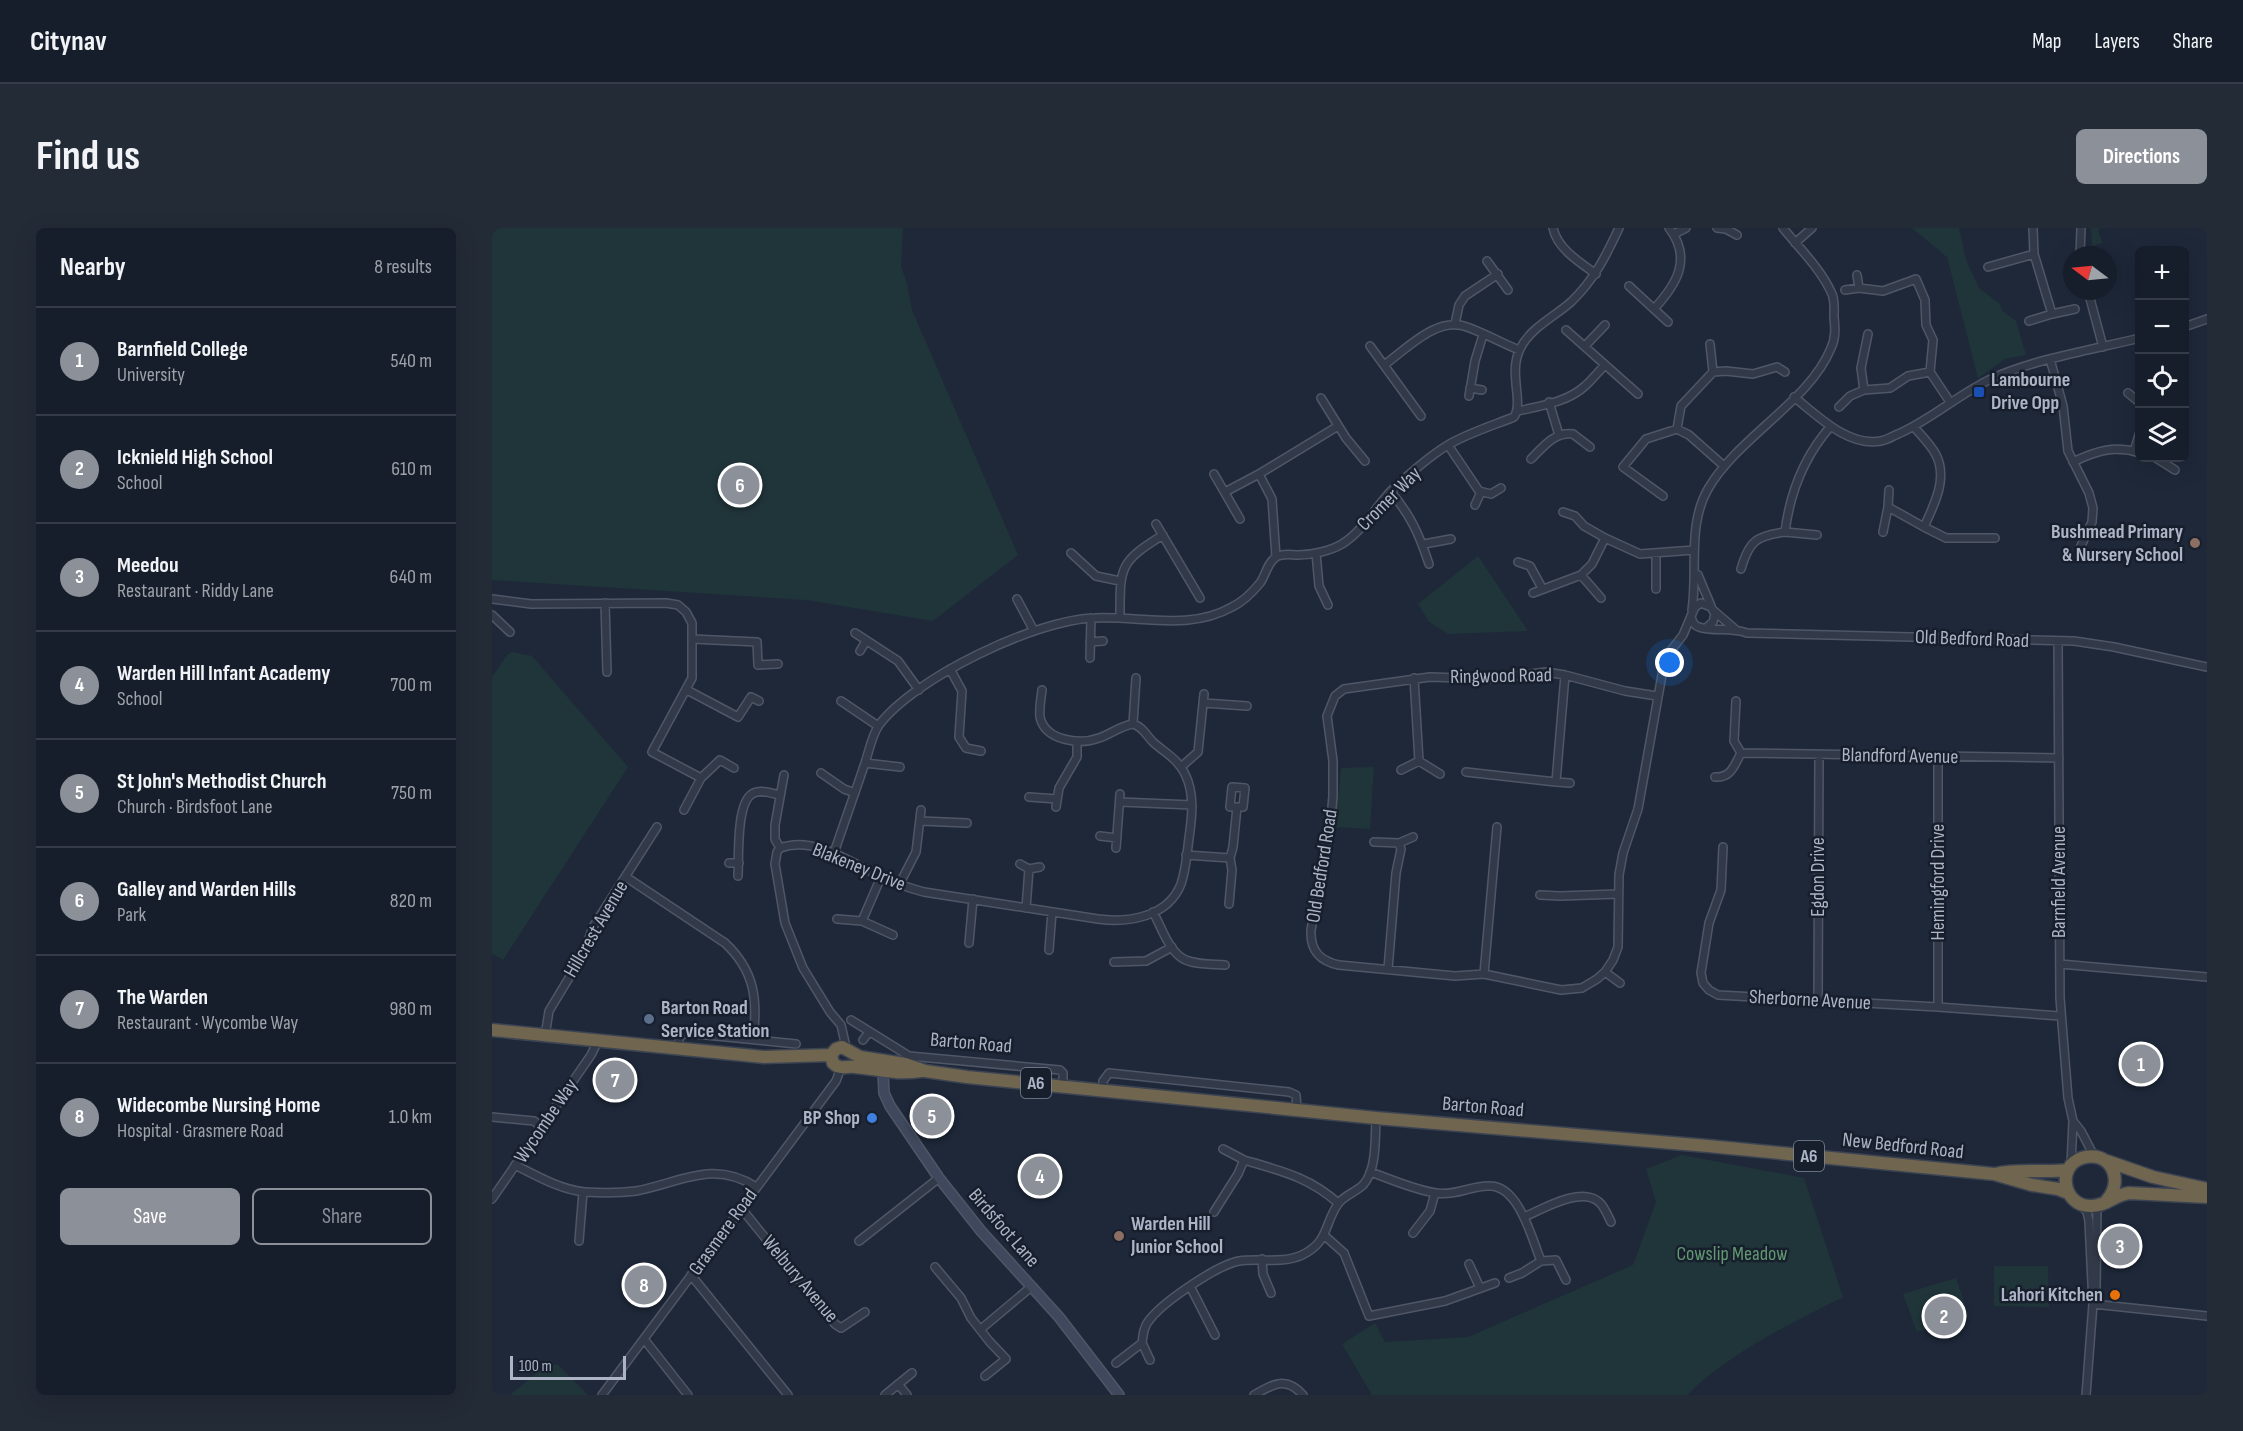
<!DOCTYPE html>
<meta charset="utf-8">
<style>
:root{--surface:#161e2b;--page:#232b37;--text:#f1f3f6;--muted:#9ea2a9;--line:#353c47;--accent:#8c9099}
body{margin:0;font-family:"Sofia Sans Condensed",sans-serif;background:var(--page);color:var(--text)}
.controls{position:absolute;right:18px;top:18px;display:grid;overflow:hidden;border-radius:9px;box-shadow:0 6px 24px #0002}
.controls button{width:54px;height:54px;display:grid;place-items:center;padding:0;border:0;border-bottom:2px solid var(--line);background:var(--surface);color:var(--text);font:30px sans-serif}
.compass{position:absolute;left:1571px;top:18px;width:54px;height:54px;border-radius:50%;background:var(--surface);box-shadow:0 6px 24px #0002;rotate:286deg}
.scale{position:absolute;left:18px;bottom:15px;width:116px;box-sizing:border-box;padding-left:6px;border:3px solid #acb4c6;border-top:0;font-size:16px;line-height:21px;white-space:nowrap;color:#acb4c6;-webkit-text-stroke:4px #171f2d;paint-order:stroke}
.you{position:absolute;left:1178px;top:435px;width:21px;height:21px;margin:-15px;border:4px solid #fff;border-radius:50%;background:#1a73e8;box-shadow:0 0 0 9px #1a73e833}
.badge{display:grid;place-items:center;width:39px;height:39px;border-radius:50%;background:var(--accent);color:#fff;font-size:20px;font-weight:700}
.pin{position:absolute;translate:-50% -50%;border:3px solid #fff;box-shadow:0 2px 6px #0006}
.list{margin:0;padding:0;list-style:none}
h2{display:flex;justify-content:space-between;align-items:center;height:78px;margin:0;padding:0 24px;font-size:26px}
h2 small{font-size:20px;font-weight:400;color:var(--muted)}
.list li{display:grid;grid-template-columns:39px 1fr auto;gap:18px;align-items:center;box-sizing:border-box;height:108px;padding:0 24px;border-top:2px solid var(--line)}
.list b{display:block;font-size:22px;white-space:nowrap}
.list p{margin:0;font-size:20px;white-space:nowrap;color:var(--muted)}
.list em{font-size:20px;font-style:normal;color:var(--muted)}
.actions{display:flex;gap:12px;padding:18px 24px}
.actions a{flex:1;padding:14px 0;border:2px solid var(--accent);border-radius:9px;text-align:center;font-size:21px;color:var(--accent)}
.actions .main{background:var(--accent);color:#fff}
.icon{flex:none;width:33px;height:33px;fill:none;stroke:currentColor;stroke-width:2;stroke-linecap:round;stroke-linejoin:round}
.map{position:relative;flex:none;width:1715px;height:1167px;overflow:hidden;border-radius:9px}
header{display:flex;align-items:center;gap:36px;box-sizing:border-box;height:84px;padding:0 30px;background:var(--surface);border-bottom:2px solid var(--line)}
header strong{font-size:28px}
nav{display:flex;gap:33px;margin-inline-start:auto;font-size:21px}
.intro{display:flex;align-items:center;justify-content:space-between;box-sizing:border-box;height:144px;padding:0 36px}
h1{margin:0;font-size:42px}
.button{padding:15px 27px;border-radius:9px;background:var(--accent);color:#fff;font-size:21px;font-weight:700}
main{display:flex;gap:36px;padding:0 36px}
aside{flex:1;background:var(--surface);border-radius:9px;box-shadow:0 6px 24px #0002}
.map>svg:first-child{display:block}
.green{fill:#20353a}
.lines{fill:none;stroke-linecap:round;stroke-linejoin:round}
.street-casing{stroke:#4f5767;stroke-width:10}
.secondary-casing{stroke:#4f5767;stroke-width:12}
.highway-casing{stroke:#3c4453;stroke-width:15}
.street{stroke:#323a49;stroke-width:7}
.secondary{stroke:#3f485c;stroke-width:9}
.highway{stroke:#70654e;stroke-width:12}
.transit-dot{fill:#1a4fb4;stroke:#171f2d;stroke-width:2}
.education-dot{fill:#8d6e63;stroke:#171f2d;stroke-width:2}
.service-dot{fill:#5c6f8a;stroke:#171f2d;stroke-width:2}
.shop-dot{fill:#3f7fe0;stroke:#171f2d;stroke-width:2}
.food-dot{fill:#e8710a;stroke:#171f2d;stroke-width:2}
.labels{text-anchor:middle;dominant-baseline:central;stroke-width:5;stroke-linejoin:round;paint-order:stroke}
.shield{fill:#171f2d;stroke:#7f8798;stroke-width:1.5}
.shield-label{font-size:18px;font-weight:bold;fill:#acb4c6}
.poi-label{font-size:20px;font-weight:bold;fill:#acb4c6;stroke:#171f2d;text-anchor:start}
.street-label{font-size:20px;fill:#acb4c6;stroke:#171f2d}
.park-label{font-size:20px;fill:#629872;stroke:#171f2d}
</style>
<header>
<strong>Citynav</strong>
<nav><a>Map</a><a>Layers</a><a>Share</a></nav>
</header>
<div class="intro"><h1>Find us</h1><a class="button">Directions</a></div>
<main>
<aside>
<h2>Nearby<small>8 results</small></h2>
<ul class="list">
<li><span class="badge">1</span><div><b>Barnfield College</b><p>University</p></div><em>540 m</em></li>
<li><span class="badge">2</span><div><b>Icknield High School</b><p>School</p></div><em>610 m</em></li>
<li><span class="badge">3</span><div><b>Meedou</b><p>Restaurant · Riddy Lane</p></div><em>640 m</em></li>
<li><span class="badge">4</span><div><b>Warden Hill Infant Academy</b><p>School</p></div><em>700 m</em></li>
<li><span class="badge">5</span><div><b>St John's Methodist Church</b><p>Church · Birdsfoot Lane</p></div><em>750 m</em></li>
<li><span class="badge">6</span><div><b>Galley and Warden Hills</b><p>Park</p></div><em>820 m</em></li>
<li><span class="badge">7</span><div><b>The Warden</b><p>Restaurant · Wycombe Way</p></div><em>980 m</em></li>
<li><span class="badge">8</span><div><b>Widecombe Nursing Home</b><p>Hospital · Grasmere Road</p></div><em>1.0 km</em></li>
</ul>
<div class="actions"><a class="main">Save</a><a>Share</a></div>
</aside>
<div class="map">
<svg width="1715" height="1167" viewBox="0 0 1715 1167">
<rect width="100%" height="100%" fill="#1e2839"/>
<path class="green" d="M0 0H411L409 39 415 55 420 82 526 327 441 393 314 372 0 352Z
M1420 0H1467L1474 32 1487 60 1508 76 1510 83 1524 93 1534 127 1513 131 1486 150 1455 29Z
M1599 0H1608L1606 3 1611 15 1600 18Z
M986 328 1036 403 956 406 937 394 926 376Z
M20 424 40 428 136 539 11 732 0 726V449L15 427Z
M882 539 878 601 843 599 849 540Z
M1190 927 1312 950 1351 1069C1296 1097 1239 1124 1195 1167H880L850 1116 883 1095 893 1114 976 1109 1141 1037 1164 974 1154 941Z
M1502 1038H1556L1557 1079 1502 1078Z
M1464 1050 1477 1088 1425 1104 1411 1066Z
M65 1136 96 1167H18L47 1143Z"/>
<g class="lines">
<defs>
<path id="street" d="M1061 0C1065 20 1087 34 1104 46
M1225 0 1234 1 1245 7
M1182 6 1194 0
M1303 15 1320 0
M1588 27 1589 0
M995 33 1016 62
M1496 39 1542 26 1541 0
M1365 47 1367 60
M1137 58 1176 94
M1353 62 1367 60 1391 63 1424 51 1433 72 1434 97 1441 112 1438 144 1458 174
M1596 63 1611 119
M1162 81C1184 57 1201 31 1177 0
M1560 86 1583 81
M1537 93 1560 86 1542 26
M963 96 967 77 973 68 1006 46
M1692 99 1715 91
M1074 102 1146 166
M1376 106 1369 140 1372 162 1398 160 1416 148 1438 144
M1218 116 1221 144
M878 118 929 188
M1093 118 1113 97
M1558 131 1571 178 1576 223 1597 265 1601 280 1600 294 1588 320
M892 137C915 121 944 88 975 99 992 105 1010 115 1027 122
M978 160 990 162
M1636 165 1647 174
M977 168 983 133 991 107
M1302 169C1326 188 1356 219 1389 213 1395 212 1401 208 1406 206 1440 191 1468 165 1501 150 1547 130 1599 122 1648 110
M829 170 854 210 873 233
M1057 174 1067 207
M1347 179 1358 168 1372 162
M1026 183C1048 178 1076 174 1093 158 1100 152 1106 144 1113 137
M1422 199C1429 207 1438 216 1443 225 1457 249 1442 277 1432 299L1454 310H1503
M1185 201 1189 178 1221 144 1234 143 1261 146 1285 139 1293 144
M956 217 987 263 999 266 1009 260
M1642 223 1648 204
M1664 230 1683 242
M1039 231C1052 218 1062 204 1081 206L1098 219
M1581 234C1604 223 1622 217 1648 225
M722 246 748 291
M1397 262 1396 279 1432 299
M733 264 767 246
M899 264C919 288 927 306 937 336
M1171 268 1131 239 1154 211 1185 201 1197 207 1232 238
M983 277 989 264
M1071 284 1083 288 1092 298 1113 310 1148 326 1202 322
M664 296 708 370
M1293 304 1325 307
M1391 304 1396 279
M932 316 959 311
M579 325 604 348 628 353
M824 325 827 358 836 377
M1164 325V361
M784 329 780 271 767 246 846 198
M1026 334 1038 338 1050 360
M1249 341C1257 313 1264 308 1293 304 1298 264 1312 229 1338 199
M1089 347 1109 370
M1206 347 1219 378
M1041 365 1089 347 1100 336 1113 310
M0 371 39 376 174 375 186 377 194 384 200 395V450L160 524 209 550
M525 371 542 403
M113 375 115 444
M1200 382C1206 342 1195 297 1216 261 1245 210 1318 173 1339 120 1344 110 1343 99 1342 89 1342 81 1343 73 1340 66 1329 41 1308 21 1291 0
M1222 383 1243 401
M0 387 18 404
M628 389C628 339 627 334 671 307
M1214 400 1221 394 1223 386 1219 379 1209 375 1203 379 1199 388C1200 393 1202 398 1207 399 1220 404 1239 399 1255 405L1582 413 1622 419 1715 439
M363 405 406 433 427 462
M200 411 265 414 266 437 286 436
M1566 413 1568 770 1576 870 1581 893 1579 937
M598 414 611 413
M368 423 374 413
M598 430 599 390
M458 441 470 463 467 509 474 520 489 523
M922 450 927 533
M195 462 246 489 259 469 267 473
M550 462C549 470 547 481 548 489 553 513 588 517 607 510 619 506 628 498 641 496
M1165 468 1133 463 1073 447 1054 444 1000 451 938 449 852 461 843 468 835 488 841 533V568L839 590 819 702C818 723 828 733 847 737L963 748 992 746 1069 762 1090 760 1105 751 1113 744 1121 732 1126 719 1127 647 1131 625 1146 581 1173 430 1191 407 1199 388
M349 473 386 498
M1244 473 1242 513 1249 525
M712 475 755 478
M641 496 644 450
M1249 525 1567 530
M373 535 408 539
M689 539 706 524 712 466
M909 542 927 533 948 546
M974 544 1064 554 1073 447
M329 545 352 561 363 565
M1223 549C1239 550 1242 538 1249 525
M1064 554 1078 555
M537 569 565 571
M628 574 700 577
M564 579 567 560 585 529V513
M192 582 209 550 228 532 242 540
M429 593 475 595
M608 608 625 610
M882 614 907 615 921 609
M1231 619 1229 662 1217 695 1209 745 1211 755 1217 762 1226 767 1446 779 1568 788
M288 620C322 607 359 635 388 648 402 655 417 660 432 664L606 691C637 695 676 689 689 656 694 642 695 625 697 610 700 589 703 566 693 546 686 531 673 525 661 514 654 507 651 499 641 496
M288 620 285 624 283 636 293 695 311 740 338 784 349 797 354 819
M288 620 283 611V597L292 547
M624 620 628 566
M342 625C352 595 363 565 373 535 377 523 380 507 387 497 422 450 545 391 603 390 650 388 697 403 740 379 750 374 760 365 768 355 774 347 775 335 784 329 791 325 799 327 806 327 820 327 838 323 850 316 871 303 882 281 899 263 916 247 936 229 956 217 974 206 1002 197 1022 189 1032 174 1016 145 1028 121 1038 100 1062 89 1079 74 1102 52 1114 28 1127 0
M694 627 738 630
M237 635H247
M528 636 537 641 548 639
M246 648C247 630 244 576 260 566 268 561 279 565 287 567
M134 649 233 715C263 743 266 772 261 811
M407 657 424 624 429 582
M1048 667 1068 668 1126 666
M737 676 740 642 738 630 741 619 745 579H738L740 559 753 560 751 579H745
M534 680 537 641
M661 684C669 698 676 721 690 730 701 737 720 736 733 737
M345 691 370 693 401 707
M370 693 389 649
M477 715 481 671
M557 722 560 684
M622 734 654 733 680 719
M1568 736 1715 749
M896 741 904 645 909 621 907 615
M1113 744 1128 755
M992 746 1005 599
M1326 772 1327 527
M1446 779V529
M359 792 417 828 568 842 571 845V858
M53 808 57 783 92 725 101 699 165 599
M371 812 377 804
M185 820 188 808 194 805 304 816
M611 861V853L617 845 797 864 804 867 805 881
M0 889 42 893 49 899
M1581 893 1589 903 1602 928
M731 921 752 932
M23 937C45 948 69 962 93 964 108 965 129 965 144 963 188 955 221 931 264 959
M878 944C899 951 922 962 944 965 965 968 980 957 998 958 1027 958 1040 1011 1049 1033L1064 1032 1074 1052
M0 971 99 827 106 813
M1589 977 1595 984 1597 993 1601 1076 1594 1167
M249 980 343 1096 349 1100 373 1084
M722 984 746 946 752 932C789 943 817 949 846 975
M1032 989C1051 981 1089 958 1107 974 1112 978 1116 988 1119 994
M921 1005 938 983 943 965
M833 1008 852 1025 877 1088 953 1073 1003 1055
M87 1013 91 964
M367 1013 447 950
M770 1031 771 1046 779 1065
M977 1036 988 1060
M443 1039 469 1070 479 1090 497 1113 514 1131 493 1148
M199 1047 296 1167
M1017 1050 1030 1045 1049 1033
M698 1058 723 1107
M1602 1071 1604 1062 1605 978
M1601 1076 1715 1088
M489 1101 539 1059
M152 1111 196 1167
M650 1115 658 1132
M624 1135 650 1115C651 1106 652 1097 659 1090 673 1073 725 1037 747 1033 767 1030 791 1036 810 1027 837 1014 832 996 846 976 851 968 864 964 871 957 885 942 883 910 884 890
M406 1156 415 1167
M110 1167 344 853 349 840
M393 1167 420 1145
M762 1167C781 1156 794 1148 811 1167"/>
<path id="secondary" d="M391 844 392 865 398 878 447 950 489 1003 567 1089 627 1167"/>
<path id="highway" d="M0 802 272 829 339 827 344 821 350 819 368 829 413 836 433 843 475 849 884 890 1216 918 1502 946 1540 957 1566 961 1576 965
M339 827 341 835C348 842 354 838 363 839 387 841 404 847 429 843
M1615 933 1661 949 1715 961
M1503 946C1527 940 1551 945 1576 942
M1615 972C1633 952 1618 921 1590 930 1564 938 1571 978 1598 978 1612 979 1623 967 1637 965L1715 969"/>
</defs>
<use href="#street" class="street-casing"/>
<use href="#secondary" class="secondary-casing"/>
<use href="#highway" class="highway-casing"/>
<use href="#street" class="street"/>
<use href="#secondary" class="secondary"/>
<use href="#highway" class="highway"/>
</g>
<rect class="transit-dot" x="1481" y="158" width="12" height="12" rx="3"/>
<g class="education-dot">
<circle cx="1703" cy="315" r="6"/>
<circle cx="627" cy="1008" r="6"/>
</g>
<circle class="service-dot" cx="157" cy="791" r="6"/>
<circle class="shop-dot" cx="380" cy="890" r="6"/>
<circle class="food-dot" cx="1623" cy="1067" r="6"/>
<g class="labels">
<g class="shield">
<rect x="529" y="840" width="30" height="30" rx="4.5"/>
<rect x="1302" y="913" width="30" height="30" rx="4.5"/>
</g>
<g class="shield-label">
<text x="544" y="855">A6</text>
<text x="1317" y="928">A6</text>
</g>
<g class="poi-label">
<text x="1499" y="152">Lambourne<tspan x="1499" dy="23">Drive Opp</tspan></text>
<text x="1691" y="304" text-anchor="end">Bushmead Primary<tspan x="1691" dy="23">&amp; Nursery School</tspan></text>
<text x="169" y="780">Barton Road<tspan x="169" dy="23">Service Station</tspan></text>
<text x="368" y="890" text-anchor="end">BP Shop</text>
<text x="639" y="996">Warden Hill<tspan x="639" dy="23">Junior School</tspan></text>
<text x="1611" y="1067" text-anchor="end">Lahori Kitchen</text>
</g>
<g class="street-label">
<text transform="translate(897 271) rotate(-45)">Cromer Way</text>
<text transform="translate(1480 411) rotate(2)">Old Bedford Road</text>
<text transform="translate(1009 448) rotate(-1)">Ringwood Road</text>
<text transform="translate(1408 528) rotate(1)">Blandford Avenue</text>
<text transform="translate(830 638) rotate(-81)">Old Bedford Road</text>
<text transform="translate(367 639) rotate(22)">Blakeney Drive</text>
<text transform="translate(1326 649) rotate(-90)">Egdon Drive</text>
<text transform="translate(1446 654) rotate(-90)">Hemingford Drive</text>
<text transform="translate(1567 654) rotate(-90)">Barnfield Avenue</text>
<text transform="translate(104 701) rotate(-60)">Hillcrest Avenue</text>
<text transform="translate(1318 772) rotate(3)">Sherborne Avenue</text>
<text transform="translate(479 815) rotate(5)">Barton Road</text>
<text transform="translate(991 879) rotate(5)">Barton Road</text>
<text transform="translate(54 893) rotate(-56)">Wycombe Way</text>
<text transform="translate(1411 918) rotate(6)">New Bedford Road</text>
<text transform="translate(512 1000) rotate(49)">Birdsfoot Lane</text>
<text transform="translate(231 1004) rotate(-54)">Grasmere Road</text>
<text transform="translate(308 1051) rotate(50)">Welbury Avenue</text>
</g>
<g class="park-label">
<text x="1240" y="1026">Cowslip Meadow</text>
</g>
</g>
</svg>
<div class="controls">
<button>+</button>
<button>−</button>
<button><svg class="icon" aria-label="locate" viewBox="0 0 24 24"><circle cx="12" cy="12" r="6"/><path d="M12 2v4M12 18v4M2 12h4M18 12h4"/></svg></button>
<button><svg class="icon" aria-label="layers" viewBox="0 0 24 24"><path d="M12 4l9 5-9 5-9-5zM3 14l9 5 9-5"/></svg></button>
</div>
<svg class="compass" viewBox="-18 -18 36 36"><path d="M0-13l5 13h-10z" fill="#e53935"/><path d="M0 13l5-13h-10z" fill="#9ea2a9"/></svg>
<div class="scale">100 m</div>
<div class="you"></div>
<div class="pin badge" style="left:1649px;top:836px">1</div>
<div class="pin badge" style="left:1452px;top:1088px">2</div>
<div class="pin badge" style="left:1628px;top:1018px">3</div>
<div class="pin badge" style="left:548px;top:948px">4</div>
<div class="pin badge" style="left:440px;top:888px">5</div>
<div class="pin badge" style="left:248px;top:257px">6</div>
<div class="pin badge" style="left:123px;top:852px">7</div>
<div class="pin badge" style="left:152px;top:1057px">8</div>
</div>
</main>
